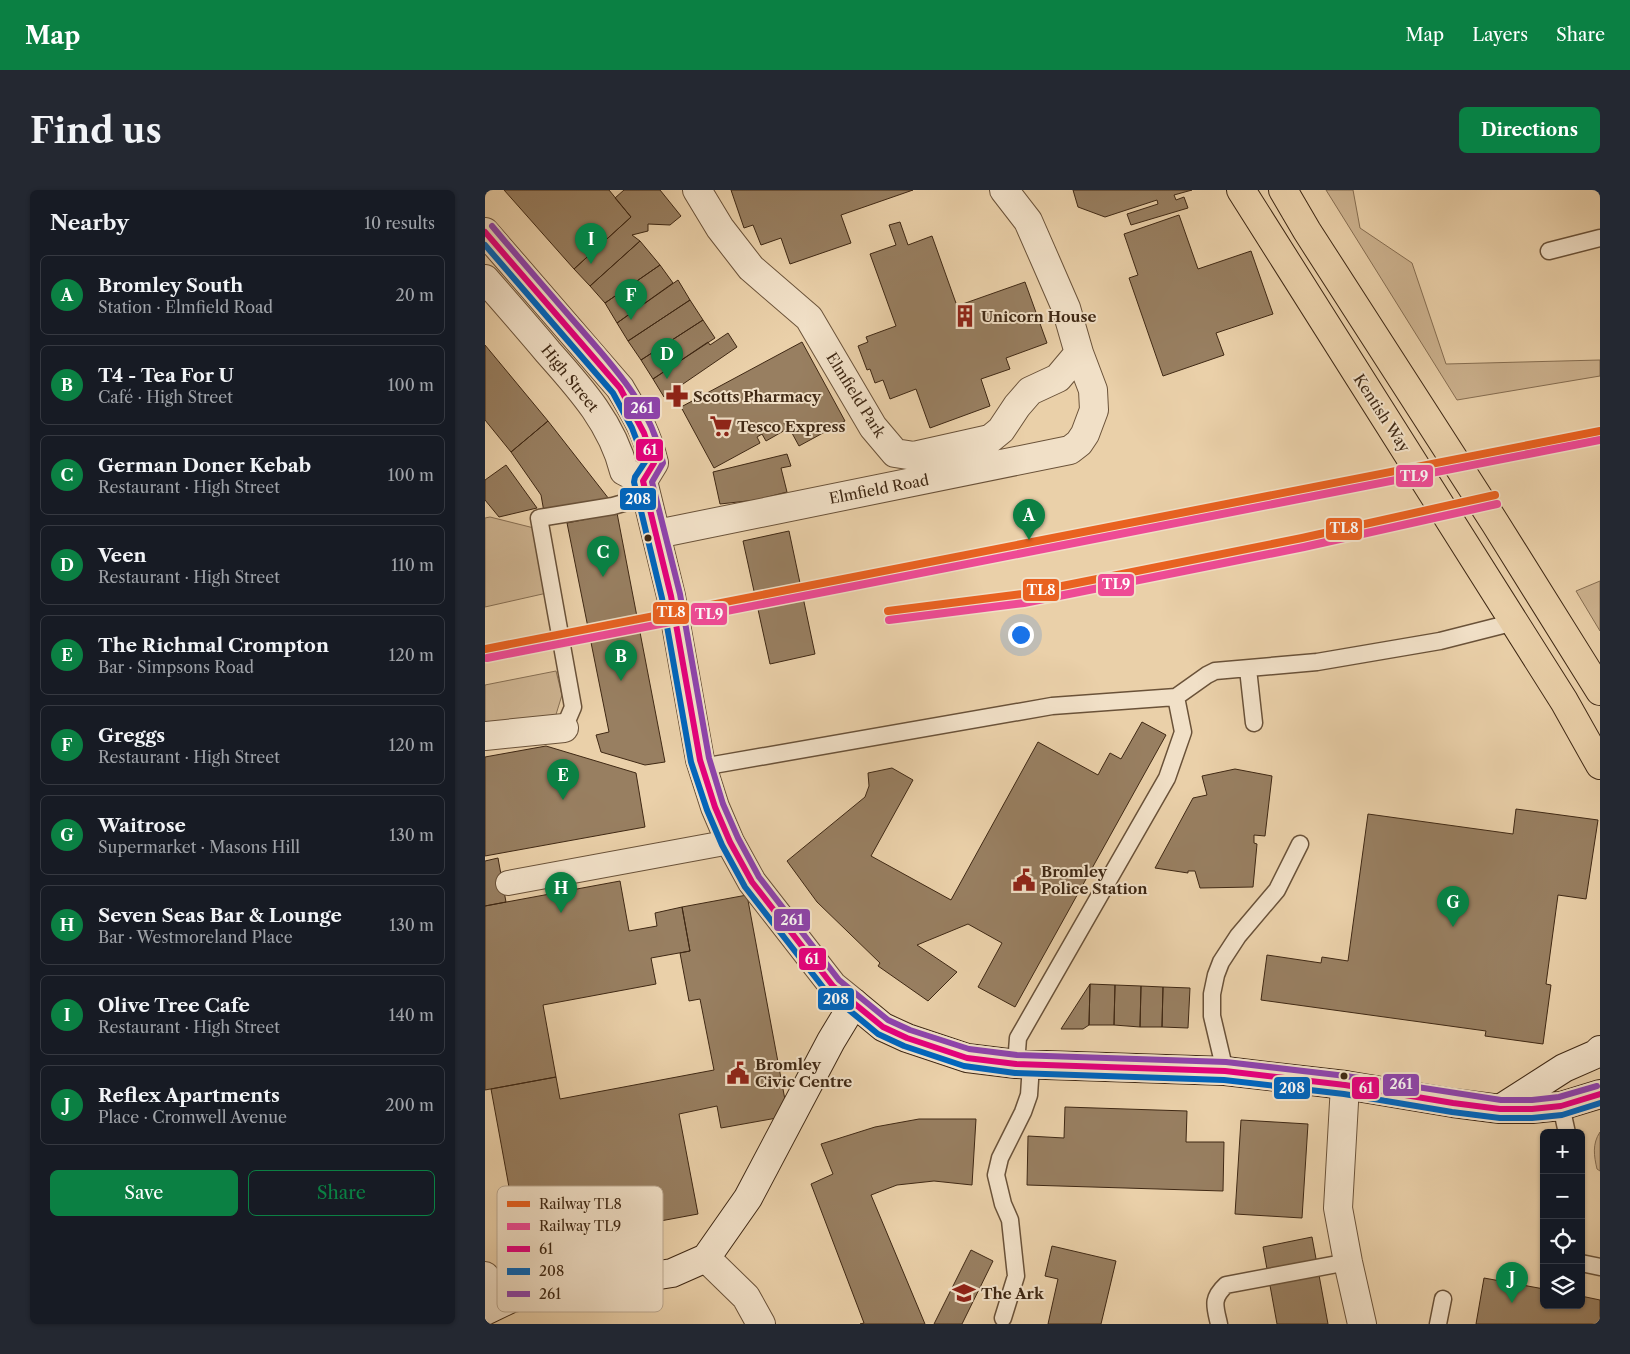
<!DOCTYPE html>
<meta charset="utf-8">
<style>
:root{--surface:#171b24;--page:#242831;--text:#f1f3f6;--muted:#9ea1a6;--line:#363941;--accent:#0b8043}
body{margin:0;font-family:"Libre Caslon Text",serif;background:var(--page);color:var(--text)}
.controls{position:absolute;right:15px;bottom:15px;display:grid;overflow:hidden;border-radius:8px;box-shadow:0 1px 4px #0004}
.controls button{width:45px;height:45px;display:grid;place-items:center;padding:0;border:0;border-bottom:1px solid var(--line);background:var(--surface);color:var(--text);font:25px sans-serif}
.you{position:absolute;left:535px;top:444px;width:18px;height:18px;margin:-12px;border:4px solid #fff;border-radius:50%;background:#1a73e8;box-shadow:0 0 0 8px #1a73e833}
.badge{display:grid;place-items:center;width:32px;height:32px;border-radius:50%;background:var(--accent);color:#fff;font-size:16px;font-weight:700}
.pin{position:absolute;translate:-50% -41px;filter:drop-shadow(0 1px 2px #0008)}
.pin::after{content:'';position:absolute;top:26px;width:18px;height:15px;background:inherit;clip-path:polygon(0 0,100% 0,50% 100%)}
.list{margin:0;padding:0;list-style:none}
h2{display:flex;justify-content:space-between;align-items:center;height:65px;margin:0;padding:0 20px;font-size:21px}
h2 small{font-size:16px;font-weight:400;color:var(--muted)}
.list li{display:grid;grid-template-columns:32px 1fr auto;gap:15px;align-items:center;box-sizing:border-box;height:80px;margin:0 10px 10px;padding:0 10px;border:1px solid var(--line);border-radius:8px}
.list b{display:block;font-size:19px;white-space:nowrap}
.list p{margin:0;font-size:16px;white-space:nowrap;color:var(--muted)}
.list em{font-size:16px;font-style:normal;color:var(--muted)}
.actions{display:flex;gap:10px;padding:15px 20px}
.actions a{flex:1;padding:11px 0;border:1px solid var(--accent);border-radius:8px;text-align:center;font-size:18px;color:var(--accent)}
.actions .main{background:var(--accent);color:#fff}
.icon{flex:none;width:28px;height:28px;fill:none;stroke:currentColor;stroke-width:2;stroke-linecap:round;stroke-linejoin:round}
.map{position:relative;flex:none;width:1115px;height:1134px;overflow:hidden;border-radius:8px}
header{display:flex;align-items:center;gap:30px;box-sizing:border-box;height:70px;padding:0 25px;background:var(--accent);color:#fff}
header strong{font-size:24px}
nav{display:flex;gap:28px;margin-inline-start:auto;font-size:18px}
.intro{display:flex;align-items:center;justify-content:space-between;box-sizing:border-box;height:120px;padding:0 30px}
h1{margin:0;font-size:35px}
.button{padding:12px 22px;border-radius:8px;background:var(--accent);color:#fff;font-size:18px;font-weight:700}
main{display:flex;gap:30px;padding:0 30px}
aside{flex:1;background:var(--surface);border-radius:8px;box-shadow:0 1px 4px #0004}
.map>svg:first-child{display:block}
.green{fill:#cdb390;stroke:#866e52}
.building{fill:#987f61;stroke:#3f2814}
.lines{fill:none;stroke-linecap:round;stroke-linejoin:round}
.service-casing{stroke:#6a5239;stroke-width:19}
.pedestrian-casing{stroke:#6a5239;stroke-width:26}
.minor-casing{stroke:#6a5239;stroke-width:30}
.secondary-casing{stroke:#3f2814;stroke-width:30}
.primary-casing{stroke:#3f2814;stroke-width:30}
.service{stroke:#f1e0c7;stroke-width:16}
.pedestrian{stroke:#f1e0c7;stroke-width:24}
.minor{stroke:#f1e0c7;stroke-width:28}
.secondary{stroke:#f1e0c7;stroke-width:28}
.primary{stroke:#ead0a9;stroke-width:28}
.bus-1-casing{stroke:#f1e0c7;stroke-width:10}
.bus-2-casing{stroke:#f1e0c7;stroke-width:10}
.bus-3-casing{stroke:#f1e0c7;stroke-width:10}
.bus-1{stroke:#e5007d;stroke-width:6}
.bus-2{stroke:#0065bd;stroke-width:6}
.bus-3{stroke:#8e44ad;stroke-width:6}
.rail-1-casing{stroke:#f1e0c7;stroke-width:11}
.rail-2-casing{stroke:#f1e0c7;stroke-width:11}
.rail-1{stroke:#e96221;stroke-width:8}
.rail-2{stroke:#ee4b95;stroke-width:8}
.bus-dot{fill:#3f2814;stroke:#f1e0c7;stroke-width:2}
.labels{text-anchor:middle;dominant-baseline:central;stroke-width:4;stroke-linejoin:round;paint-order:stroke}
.poi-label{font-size:15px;font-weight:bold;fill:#3f2814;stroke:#f1e0c7;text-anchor:start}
.street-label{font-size:15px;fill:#3f2814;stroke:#f1e0c7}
.key{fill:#f1e0c7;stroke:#bca991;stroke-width:1}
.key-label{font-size:14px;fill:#3f2814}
.line-badge{stroke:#f1e0c7;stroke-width:2}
.badge-label{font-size:14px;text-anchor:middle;font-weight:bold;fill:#fff}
</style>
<header>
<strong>Map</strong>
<nav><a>Map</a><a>Layers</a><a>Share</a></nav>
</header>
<div class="intro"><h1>Find us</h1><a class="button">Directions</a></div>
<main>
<aside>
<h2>Nearby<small>10 results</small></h2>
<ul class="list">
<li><span class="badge">A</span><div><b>Bromley South</b><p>Station · Elmfield Road</p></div><em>20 m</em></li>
<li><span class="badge">B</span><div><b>T4 - Tea For U</b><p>Café · High Street</p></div><em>100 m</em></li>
<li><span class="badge">C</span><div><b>German Doner Kebab</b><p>Restaurant · High Street</p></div><em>100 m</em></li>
<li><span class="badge">D</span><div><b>Veen</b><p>Restaurant · High Street</p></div><em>110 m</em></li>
<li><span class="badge">E</span><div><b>The Richmal Crompton</b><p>Bar · Simpsons Road</p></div><em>120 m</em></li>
<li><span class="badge">F</span><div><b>Greggs</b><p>Restaurant · High Street</p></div><em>120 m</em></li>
<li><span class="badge">G</span><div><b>Waitrose</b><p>Supermarket · Masons Hill</p></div><em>130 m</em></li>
<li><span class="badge">H</span><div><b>Seven Seas Bar &amp; Lounge</b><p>Bar · Westmoreland Place</p></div><em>130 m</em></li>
<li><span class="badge">I</span><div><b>Olive Tree Cafe</b><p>Restaurant · High Street</p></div><em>140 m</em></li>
<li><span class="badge">J</span><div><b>Reflex Apartments</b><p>Place · Cromwell Avenue</p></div><em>200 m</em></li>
</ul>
<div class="actions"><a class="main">Save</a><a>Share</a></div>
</aside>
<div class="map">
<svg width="1115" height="1134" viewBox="0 0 1115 1134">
<rect width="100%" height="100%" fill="#ead0a9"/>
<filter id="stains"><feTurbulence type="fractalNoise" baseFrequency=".004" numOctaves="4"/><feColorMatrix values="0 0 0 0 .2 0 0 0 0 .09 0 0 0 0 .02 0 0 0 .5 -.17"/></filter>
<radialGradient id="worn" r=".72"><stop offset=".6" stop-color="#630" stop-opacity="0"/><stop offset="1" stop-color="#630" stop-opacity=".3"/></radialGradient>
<path class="green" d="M841 0H868L875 38 927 73 961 174 1115 170V186L972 210Z
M5 327 49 338 62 403 0 417V328Z
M1115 391V441L1091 401Z
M71 481 77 505 69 531 0 538V495Z
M1115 942V981L1112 979C1109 966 1107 954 1115 942Z"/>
<path class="building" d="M19 0H124L146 27 89 79Z
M139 0H175L196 26 185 35 163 34V41L147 45 155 51 105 96 89 79 146 27 130 8Z
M246 0H428L356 25 366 53 305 74 296 48 276 55 268 35 259 38Z
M588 0H707L689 5 691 10 699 7 703 18 646 35 642 24 673 14 672 10 620 27 593 17Z
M694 25 713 79 766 61 788 124 731 143 739 165 678 186 644 88 653 85 639 44Z
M415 32 423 55 447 46 472 116 540 92 562 153 521 168 525 179 496 189 505 216 445 238 431 199 405 209 398 190 390 193 385 179 382 180 373 156 383 152 381 147 411 136 385 64 411 55 404 35Z
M155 51 175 75 120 113 105 96Z
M175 75 188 93 132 133 120 113Z
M193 90 205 110 143 151 132 133Z
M205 110 218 130 156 170 143 151Z
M218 130 230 148 168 189 156 170Z
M243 143 252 157 179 207 168 189 223 152 225 155Z
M317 152 360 231 314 256 301 232 299 233 302 239 281 251 277 244 272 247 275 253 229 278 196 217Z
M0 155 63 231 26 262 0 230Z
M63 231 124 309 59 322 56 305 26 262Z
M302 264 306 276 296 278 302 302 271 310 235 314 228 282Z
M21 275 52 318 14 327 0 310V290Z
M132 323 180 572 160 575 116 562 111 545 124 542 82 333Z
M304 341 330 464 285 474 258 351Z
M657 532 681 545 530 817 493 797 517 753 483 734 432 755 472 782 443 811 393 776 395 773 332 712 302 671 380 607 384 596 383 583 407 578 428 590 386 666 466 710 553 552 613 585 625 563 636 569Z
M61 556 151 583 160 637 0 666V567Z
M750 579 787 586 780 646 769 645V653L772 654 768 697 715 698 710 681H703V683L670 678 708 608 722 605 717 586Z
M1031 619 1113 630 1101 709 1073 705 1061 794 1066 795 1058 854 1000 846 1001 841 776 810 782 765 836 773 837 767 863 771 883 624 1028 644Z
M13 668 21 712 0 716V671Z
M135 691 144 741 172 736 170 723 197 717 205 761 166 768 171 794 58 815 71 887 0 900V716Z
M262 705 303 926 236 938 232 916 194 924 213 1024 35 1057 6 899 71 887 75 909 229 880 215 809 204 811 195 763 205 761 197 717Z
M605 794 604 835 598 839H576Z
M605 794 630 795 629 835H604Z
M630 795 656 796 655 837 629 835Z
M656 796 678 797 677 837H655Z
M678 797 705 798 703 838 677 837Z
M580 917 702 921 701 952H739L738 1001 542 995 543 946 579 948Z
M434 929H491L487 995 449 991 412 995 386 1005 440 1134H375L379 1133 326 994 348 984 336 954 390 937Z
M756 930 823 934 817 1028 750 1024Z
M827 1047 843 1134H792L778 1057Z
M567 1056 631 1071 616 1134H563L573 1089 560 1086Z
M486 1060 508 1071 477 1134H449Z
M999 1088 1059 1099V1115H1096V1106L1115 1110V1134H991Z"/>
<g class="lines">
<defs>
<path id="service" d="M1064 61 1115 48
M763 479 769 533
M79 538 88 517 54 328 128 316 163 306
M217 577 567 516 691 507 722 485 730 481 832 472 955 451 1018 435
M531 874 533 848 682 588 698 542 691 507
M740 881 727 826V804L731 785 736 772 753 746 792 700 815 654
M1076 916 1082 943
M1096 1073 1115 1077
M518 1128 531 1086 525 1030 518 1014 511 985 515 968 538 922 544 905 546 875
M734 1134C730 1116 726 1109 741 1095L863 1072
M953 1134 958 1109"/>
<path id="pedestrian" d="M23 693 245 652"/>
<path id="minor" d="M212 0 235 38 266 78 324 128 388 237 410 263 429 266 505 249 516 240 532 216 545 201 573 188 594 163
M0 42 135 198C151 225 162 243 169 273L158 291
M0 89C21 113 42 137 63 162 95 198 127 233 139 281L158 291 186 406 215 570 230 617 245 652 267 692 348 796 369 813
M172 344 585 260 594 253 600 244 609 220 608 200 594 163 581 118 561 72 543 31 519 0
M0 546 79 538
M860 895 853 1018 863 1072 877 1134
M221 1068 261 1107 276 1134
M0 1086 5 1118"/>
<path id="secondary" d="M1015 919 1079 878 1111 864 1115 860
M0 1121 27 1108 187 1083 221 1068 263 1008 346 851 369 813 398 837 422 848 482 868 531 874 740 881 860 895 968 913 1015 919H1047L1076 916 1115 904"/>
<path id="primary" d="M756 0 1079 511 1115 575
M798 0 822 41 1010 333 1115 501"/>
</defs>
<use href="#service" class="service-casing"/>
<use href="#pedestrian" class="pedestrian-casing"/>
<use href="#minor" class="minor-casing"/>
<use href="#secondary" class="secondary-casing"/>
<use href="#primary" class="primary-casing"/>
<use href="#service" class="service"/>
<use href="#pedestrian" class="pedestrian"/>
<use href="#minor" class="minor"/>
<use href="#secondary" class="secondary"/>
<use href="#primary" class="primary"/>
<defs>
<path id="bus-1" d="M0 42 135 198 159 243 169 273 158 291 186 406 215 570 230 617 245 652 267 692 348 796 398 837 422 848 482 868 531 874 740 881 860 895 968 913 1015 919H1047L1076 916 1115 904"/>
<path id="bus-2" d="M0 55 128 203 147 238 160 272 150 287 149 292 177 408 206 572 222 620 237 655 260 697 341 801 393 844 419 856 479 876 530 883 739 890 859 904 967 922 1015 928H1047L1077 925 1115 913"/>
<path id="bus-3" d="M7 36C33 67 60 98 87 129 126 174 165 212 178 273L167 292 195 404 224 568 238 614 253 648 274 687 354 790 403 830 425 840 484 859 532 865 741 872 861 886 1016 910H1047L1074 907 1112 896"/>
</defs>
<use href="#bus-1" class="bus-1-casing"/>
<use href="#bus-2" class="bus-2-casing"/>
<use href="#bus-3" class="bus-3-casing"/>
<use href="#bus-1" class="bus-1"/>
<use href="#bus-2" class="bus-2"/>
<use href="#bus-3" class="bus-3"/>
<defs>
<path id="rail-1" d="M403 421 537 404 817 348 1010 305
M0 459 1115 241"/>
<path id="rail-2" d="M404 430 539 413 819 357 1012 314
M2 468 1115 250"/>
</defs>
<use href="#rail-1" class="rail-1-casing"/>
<use href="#rail-2" class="rail-2-casing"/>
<use href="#rail-1" class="rail-1"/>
<use href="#rail-2" class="rail-2"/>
</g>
<defs>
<symbol id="building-bare" viewBox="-9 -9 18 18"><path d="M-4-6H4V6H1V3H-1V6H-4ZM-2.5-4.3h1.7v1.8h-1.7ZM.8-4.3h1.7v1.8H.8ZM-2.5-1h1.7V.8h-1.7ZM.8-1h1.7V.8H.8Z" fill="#8f2418" stroke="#f1e0c7" stroke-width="2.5" paint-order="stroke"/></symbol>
<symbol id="pharmacy-bare" viewBox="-9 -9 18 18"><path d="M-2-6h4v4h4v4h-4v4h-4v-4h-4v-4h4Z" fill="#8f2418" stroke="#f1e0c7" stroke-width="2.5" paint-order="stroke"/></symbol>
<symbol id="supermarket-bare" viewBox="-9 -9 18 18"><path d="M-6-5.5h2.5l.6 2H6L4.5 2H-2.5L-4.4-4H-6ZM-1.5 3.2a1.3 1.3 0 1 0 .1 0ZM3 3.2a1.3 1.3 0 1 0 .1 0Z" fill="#8f2418" stroke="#f1e0c7" stroke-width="2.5" paint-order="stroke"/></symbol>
<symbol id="civic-bare" viewBox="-9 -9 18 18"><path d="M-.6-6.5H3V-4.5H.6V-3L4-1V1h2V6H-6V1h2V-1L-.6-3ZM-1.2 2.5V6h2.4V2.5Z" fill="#8f2418" stroke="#f1e0c7" stroke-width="2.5" paint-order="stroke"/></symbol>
<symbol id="school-bare" viewBox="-9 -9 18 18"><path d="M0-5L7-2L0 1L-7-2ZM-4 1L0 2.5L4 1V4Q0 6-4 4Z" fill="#8f2418" stroke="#f1e0c7" stroke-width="2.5" paint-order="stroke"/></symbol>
</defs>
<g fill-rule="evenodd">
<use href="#building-bare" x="464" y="110" width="32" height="32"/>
<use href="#pharmacy-bare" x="176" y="190" width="32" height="32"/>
<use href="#supermarket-bare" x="220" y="220" width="32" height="32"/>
<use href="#civic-bare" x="523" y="674" width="32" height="32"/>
<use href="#civic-bare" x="237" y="867" width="32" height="32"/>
<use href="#school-bare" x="463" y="1087" width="32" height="32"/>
</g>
<g class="bus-dot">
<circle cx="163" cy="348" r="4.5"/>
<circle cx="859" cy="886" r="4.5"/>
</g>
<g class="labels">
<g class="poi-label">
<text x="496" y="126">Unicorn House</text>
<text x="208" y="206">Scotts Pharmacy</text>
<text x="252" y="236">Tesco Express</text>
<text x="556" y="681">Bromley<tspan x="556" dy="17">Police Station</tspan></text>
<text x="270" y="874">Bromley<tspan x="270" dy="17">Civic Centre</tspan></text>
<text x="496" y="1103">The Ark</text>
</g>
<g class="street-label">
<text transform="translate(85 188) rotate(51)">High Street</text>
<text transform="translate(371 205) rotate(58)">Elmfield Park</text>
<text transform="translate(897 223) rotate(57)">Kentish Way</text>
<text transform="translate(394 299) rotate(-11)">Elmfield Road</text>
</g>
</g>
<rect x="12" y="996" width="166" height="126" rx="8" class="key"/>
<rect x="22" y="1011" width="23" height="6" fill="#e96221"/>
<rect x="22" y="1033" width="23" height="7" fill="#ee4b95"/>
<rect x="22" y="1056" width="23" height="6" fill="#e5007d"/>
<rect x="22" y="1078" width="23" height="7" fill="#0065bd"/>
<rect x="22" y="1101" width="23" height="6" fill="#8e44ad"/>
<g class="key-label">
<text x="54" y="1019">Railway TL8</text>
<text x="54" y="1041">Railway TL9</text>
<text x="54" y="1064">61</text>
<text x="54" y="1086">208</text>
<text x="54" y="1109">261</text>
</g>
<g class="line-badge">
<rect x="138" y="206" width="38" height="24" rx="5" fill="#8e44ad"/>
<rect x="150" y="248" width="29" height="24" rx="5" fill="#e5007d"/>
<rect x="910" y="274" width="39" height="24" rx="5" fill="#ee4b95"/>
<rect x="134" y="297" width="38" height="24" rx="5" fill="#0065bd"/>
<rect x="840" y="327" width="38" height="24" rx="5" fill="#e96221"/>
<rect x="612" y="383" width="38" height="24" rx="5" fill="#ee4b95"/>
<rect x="537" y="388" width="38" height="24" rx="5" fill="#e96221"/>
<rect x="167" y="411" width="38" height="24" rx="5" fill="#e96221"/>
<rect x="205" y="412" width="38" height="24" rx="5" fill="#ee4b95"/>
<rect x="288" y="718" width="38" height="24" rx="5" fill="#8e44ad"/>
<rect x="313" y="757" width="29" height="24" rx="5" fill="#e5007d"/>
<rect x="332" y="797" width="38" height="24" rx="5" fill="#0065bd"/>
<rect x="897" y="883" width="38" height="24" rx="5" fill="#8e44ad"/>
<rect x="788" y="886" width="38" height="24" rx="5" fill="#0065bd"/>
<rect x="866" y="886" width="29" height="24" rx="5" fill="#e5007d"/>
</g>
<g class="badge-label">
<text x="157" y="223">261</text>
<text x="165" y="265">61</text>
<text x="929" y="291">TL9</text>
<text x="153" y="314">208</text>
<text x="859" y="343">TL8</text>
<text x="631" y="399">TL9</text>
<text x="556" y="405">TL8</text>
<text x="186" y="427">TL8</text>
<text x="224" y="429">TL9</text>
<text x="307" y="735">261</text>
<text x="327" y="774">61</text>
<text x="351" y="814">208</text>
<text x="916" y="899">261</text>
<text x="807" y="903">208</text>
<text x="881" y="903">61</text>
</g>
<rect width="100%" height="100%" filter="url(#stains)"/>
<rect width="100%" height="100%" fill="url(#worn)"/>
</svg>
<div class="controls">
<button>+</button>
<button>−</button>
<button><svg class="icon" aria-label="locate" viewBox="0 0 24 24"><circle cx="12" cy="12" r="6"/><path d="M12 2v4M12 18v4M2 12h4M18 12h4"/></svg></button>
<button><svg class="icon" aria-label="layers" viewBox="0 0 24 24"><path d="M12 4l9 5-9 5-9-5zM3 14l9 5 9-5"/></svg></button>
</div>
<div class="you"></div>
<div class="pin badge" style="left:544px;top:350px">A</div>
<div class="pin badge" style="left:136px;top:491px">B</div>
<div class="pin badge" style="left:118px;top:387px">C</div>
<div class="pin badge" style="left:182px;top:189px">D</div>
<div class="pin badge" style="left:78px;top:610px">E</div>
<div class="pin badge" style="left:146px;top:130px">F</div>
<div class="pin badge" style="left:968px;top:737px">G</div>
<div class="pin badge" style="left:76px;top:723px">H</div>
<div class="pin badge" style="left:106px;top:74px">I</div>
<div class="pin badge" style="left:1027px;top:1113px">J</div>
</div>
</main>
